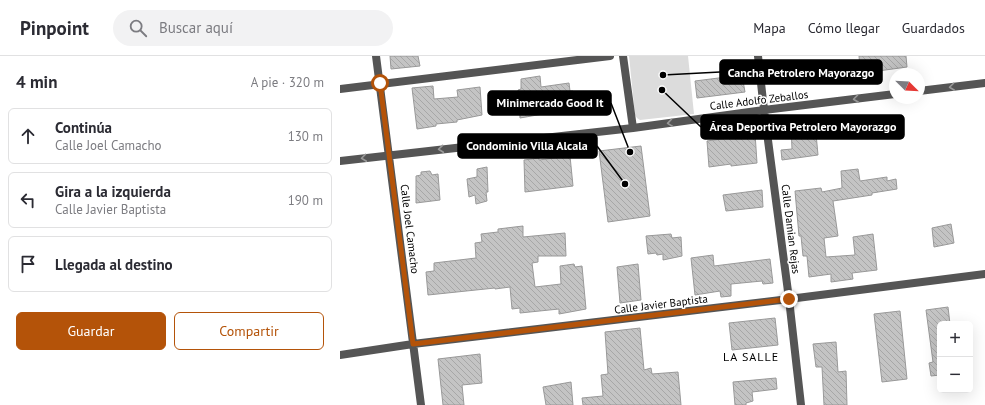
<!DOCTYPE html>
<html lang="es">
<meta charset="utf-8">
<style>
:root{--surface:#fff;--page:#f2f2f3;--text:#2b2b33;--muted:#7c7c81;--line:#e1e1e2;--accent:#b45309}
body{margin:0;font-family:"PT Sans",sans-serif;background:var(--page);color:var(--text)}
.controls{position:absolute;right:12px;bottom:12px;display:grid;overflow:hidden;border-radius:6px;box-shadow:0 4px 16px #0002}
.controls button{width:36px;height:36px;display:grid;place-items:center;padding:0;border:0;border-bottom:1px solid var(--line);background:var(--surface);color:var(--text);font:20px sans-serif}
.compass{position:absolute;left:549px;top:12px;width:36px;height:36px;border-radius:50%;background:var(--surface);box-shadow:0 4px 16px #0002;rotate:114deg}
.stop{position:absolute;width:12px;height:12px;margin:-9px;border:3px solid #b45309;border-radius:50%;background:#fff}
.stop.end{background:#b45309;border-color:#fff;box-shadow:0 1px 4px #0008}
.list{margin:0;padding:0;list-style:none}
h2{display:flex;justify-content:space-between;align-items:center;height:52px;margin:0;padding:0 16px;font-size:17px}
h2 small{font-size:13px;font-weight:400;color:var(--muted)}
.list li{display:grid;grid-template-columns:26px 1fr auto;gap:12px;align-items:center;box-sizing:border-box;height:56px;margin:0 8px 8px;padding:0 8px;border:1px solid var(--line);border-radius:6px}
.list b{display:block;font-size:15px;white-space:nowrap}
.list p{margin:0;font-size:13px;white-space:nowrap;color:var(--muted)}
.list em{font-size:13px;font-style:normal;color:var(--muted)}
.actions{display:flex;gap:8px;padding:12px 16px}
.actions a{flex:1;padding:9px 0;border:1px solid var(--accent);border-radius:6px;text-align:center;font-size:14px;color:var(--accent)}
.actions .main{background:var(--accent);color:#fff}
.icon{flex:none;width:22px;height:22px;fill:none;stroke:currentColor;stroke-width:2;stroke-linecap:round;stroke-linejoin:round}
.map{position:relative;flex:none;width:645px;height:349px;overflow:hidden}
header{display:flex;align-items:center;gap:24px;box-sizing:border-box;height:56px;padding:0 20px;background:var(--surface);border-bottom:1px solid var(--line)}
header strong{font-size:19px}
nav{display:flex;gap:22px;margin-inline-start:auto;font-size:14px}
.search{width:280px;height:36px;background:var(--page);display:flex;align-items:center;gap:10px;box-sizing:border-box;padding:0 14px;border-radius:22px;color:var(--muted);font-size:15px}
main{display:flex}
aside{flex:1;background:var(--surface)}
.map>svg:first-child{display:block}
.green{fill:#dcdcdc}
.building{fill:url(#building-back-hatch);stroke:#999}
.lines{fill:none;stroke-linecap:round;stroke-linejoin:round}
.street{stroke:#555;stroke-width:8}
.oneway{stroke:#999}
.route{stroke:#b45309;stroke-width:5}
.labels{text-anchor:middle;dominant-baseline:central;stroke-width:3;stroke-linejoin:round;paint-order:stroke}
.street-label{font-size:11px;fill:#000;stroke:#fff}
.neighbourhood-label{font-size:12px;letter-spacing:1px;fill:#000;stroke:#fff}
.leader{fill:none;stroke:#000;stroke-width:1.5}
.callout-dot{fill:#000;stroke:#fff;stroke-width:1.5}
.callout{fill:#000;stroke:#000;stroke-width:1.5}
.callout-label{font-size:12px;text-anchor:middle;font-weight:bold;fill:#fff}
</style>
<header>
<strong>Pinpoint</strong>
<div class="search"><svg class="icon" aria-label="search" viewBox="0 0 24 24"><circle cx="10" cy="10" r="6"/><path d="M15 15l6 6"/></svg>Buscar aquí</div>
<nav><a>Mapa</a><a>Cómo llegar</a><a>Guardados</a></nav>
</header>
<main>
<aside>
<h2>4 min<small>A pie · 320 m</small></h2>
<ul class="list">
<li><svg class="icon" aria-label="ahead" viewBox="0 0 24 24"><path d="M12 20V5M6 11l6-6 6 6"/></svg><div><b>Continúa</b><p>Calle Joel Camacho</p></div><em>130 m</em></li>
<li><svg class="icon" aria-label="left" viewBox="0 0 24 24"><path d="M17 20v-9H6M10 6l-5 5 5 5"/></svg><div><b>Gira a la izquierda</b><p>Calle Javier Baptista</p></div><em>190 m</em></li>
<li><svg class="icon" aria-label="arrive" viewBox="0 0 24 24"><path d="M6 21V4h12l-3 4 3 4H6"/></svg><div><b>Llegada al destino</b></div></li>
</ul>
<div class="actions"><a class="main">Guardar</a><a>Compartir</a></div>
</aside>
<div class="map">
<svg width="645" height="349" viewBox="0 0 645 349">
<defs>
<pattern id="building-back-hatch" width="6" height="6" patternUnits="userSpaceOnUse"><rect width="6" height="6" fill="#c4c4c4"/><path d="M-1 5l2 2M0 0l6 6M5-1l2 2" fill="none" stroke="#a7a7a7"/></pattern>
</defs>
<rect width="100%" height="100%" fill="#fff"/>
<path class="green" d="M289 0H348L354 58 300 64 297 62 295 59Z"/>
<path class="building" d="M50 0H78L80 10 51 13Z
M519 0H566L567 11 538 15 539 23 521 26Z
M402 19 405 36 357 42 355 25Z
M200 20 201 31 229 27 230 35H233V53L203 57V58L180 62 178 34 181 33V23Z
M93 30 94 43 118 41 117 34 140 31 142 59 117 64V66L96 68V70L77 73 72 32Z
M475 67 478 99 442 104 441 94 452 93 451 70Z
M415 77 417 107 391 110V108L369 111 367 85 388 82V79Z
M301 90 310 160 268 166 259 95Z
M230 100 233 130 185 136 184 104 199 102V104Z
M147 111 148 136H146L147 145 136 148 135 139 129 141 127 123 137 121V113Z
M518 113 520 125 547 121V125L556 123 557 133 532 137V139L493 145 498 180 484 182 486 201 515 199 513 181 533 178 537 214 512 217 513 223 491 226V218L469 221 467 200H463L461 180H459L455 135 481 132 482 136 502 132 501 115Z
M90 115 92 119 98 118 100 144 76 147V120L81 119V116Z
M422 134 423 151 386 155 383 139Z
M611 168 614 187 594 191 592 172Z
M183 170V181L225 177 226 200H198V206L192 207 195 231 221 228 220 210 234 208 235 211 242 210 246 253 219 258V253L180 257V252L172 253 170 231 155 233V232L88 239 86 216 94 215V207L136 202 135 187 142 186 141 178 158 176V173Z
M331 178 332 182 341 181 342 200 323 204V198L317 199 316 197 308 198 306 180Z
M373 199 374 210 430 203 433 227 423 228 422 225 391 228V240L381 241 380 235 355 239 351 202Z
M298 208 301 244 280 247 277 211Z
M608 251 610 268H600V319L591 320 589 307 593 306 586 254Z
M560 255 567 323 542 326 534 258Z
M435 262 438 289 392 294 389 267Z
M300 272 304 314 311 312 312 318 338 316 341 349H243L242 342 263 340 261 319 268 318 265 276Z
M496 286 498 316 506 315 507 349H484L482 311H476L473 288Z
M140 298 142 327 122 329 124 349H103L98 303Z
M436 322 437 333 412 336 413 345 406 347V349H395L393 326Z
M231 326 233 349H206L203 331Z"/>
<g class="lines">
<path class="street" d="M36 0 81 349
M283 0 293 72
M418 0 424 54 449 243 461 349
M0 33 270 0
M579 35 645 27
M0 105 293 72 424 54 555 38
M0 299 73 288 449 243 645 218"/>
</g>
<defs><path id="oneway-chevron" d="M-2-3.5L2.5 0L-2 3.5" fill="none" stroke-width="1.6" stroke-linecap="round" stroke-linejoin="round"/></defs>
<g class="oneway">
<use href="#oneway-chevron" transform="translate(612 31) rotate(173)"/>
<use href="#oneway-chevron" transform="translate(516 43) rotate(173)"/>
<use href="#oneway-chevron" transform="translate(330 67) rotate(172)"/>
<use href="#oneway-chevron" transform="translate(101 93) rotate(174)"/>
<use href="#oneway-chevron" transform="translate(24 102) rotate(173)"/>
</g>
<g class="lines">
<path class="route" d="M40 27 73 288 449 243"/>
</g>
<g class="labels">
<g class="street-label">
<text transform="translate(419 44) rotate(-7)">Calle Adolfo Zeballos</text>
<text transform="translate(70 173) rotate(83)">Calle Joel Camacho</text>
<text transform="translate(451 173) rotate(83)">Calle Damian Rejas</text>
<text transform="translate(321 248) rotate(-7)">Calle Javier Baptista</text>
</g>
<g class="neighbourhood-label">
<text x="411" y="300">LA SALLE</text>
</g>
</g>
<path class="leader" d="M323 19L380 16M290 96L271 47M322 34L361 71M285 128L257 90"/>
<g class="callout-dot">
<circle cx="323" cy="19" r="4"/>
<circle cx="290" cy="96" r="4"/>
<circle cx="322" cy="34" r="4"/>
<circle cx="285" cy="128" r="4"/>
</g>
<g class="callout">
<rect x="380" y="4" width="162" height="24" rx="4"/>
<rect x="148" y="35" width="123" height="24" rx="4"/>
<rect x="361" y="59" width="203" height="24" rx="4"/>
<rect x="118" y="78" width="139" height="24" rx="4"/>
</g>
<g class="callout-label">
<text x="461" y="21">Cancha Petrolero Mayorazgo</text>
<text x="210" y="51">Minimercado Good It</text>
<text x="463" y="75">Área Deportiva Petrolero Mayorazgo</text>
<text x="187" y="94">Condominio Villa Alcala</text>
</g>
</svg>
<div class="controls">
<button>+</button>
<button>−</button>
</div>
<svg class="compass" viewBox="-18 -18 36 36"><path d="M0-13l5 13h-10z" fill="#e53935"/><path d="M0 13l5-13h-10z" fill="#7c7c81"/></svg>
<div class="stop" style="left:40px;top:27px"></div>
<div class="stop end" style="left:449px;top:243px"></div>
</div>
</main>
